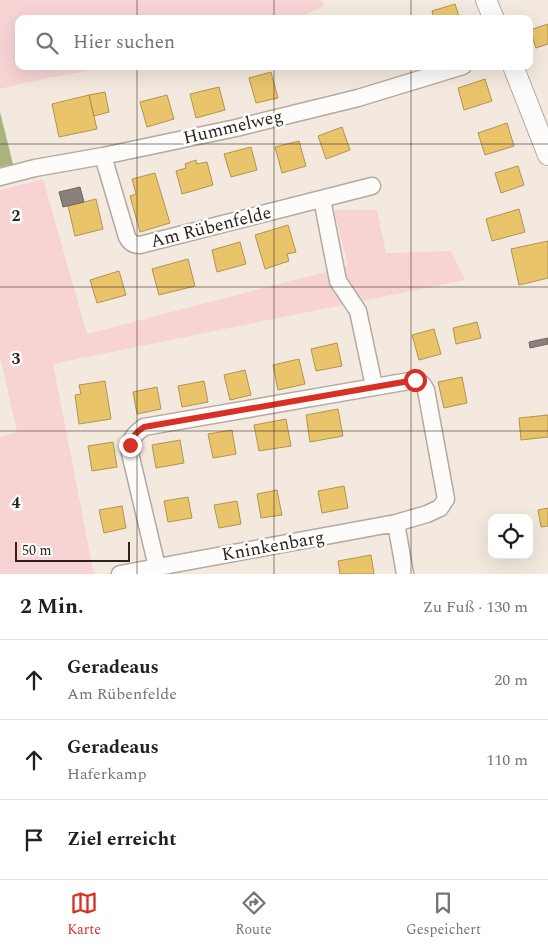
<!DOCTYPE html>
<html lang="de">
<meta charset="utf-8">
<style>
:root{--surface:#fff;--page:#f2f2f2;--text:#202124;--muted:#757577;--line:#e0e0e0;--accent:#d93025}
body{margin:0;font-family:Spectral,serif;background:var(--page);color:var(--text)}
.controls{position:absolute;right:15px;bottom:15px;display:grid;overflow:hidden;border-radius:10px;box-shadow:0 5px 20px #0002}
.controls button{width:45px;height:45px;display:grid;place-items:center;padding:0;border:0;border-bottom:1px solid var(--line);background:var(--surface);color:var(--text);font:25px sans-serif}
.scale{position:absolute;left:15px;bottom:12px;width:115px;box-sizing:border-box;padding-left:5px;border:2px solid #2d231a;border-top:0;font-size:14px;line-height:18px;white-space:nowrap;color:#2d231a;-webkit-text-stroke:4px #fff;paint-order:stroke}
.stop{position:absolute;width:15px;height:15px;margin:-11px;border:4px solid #d93025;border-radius:50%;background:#fff}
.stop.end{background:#d93025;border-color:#fff;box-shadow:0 1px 5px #0008}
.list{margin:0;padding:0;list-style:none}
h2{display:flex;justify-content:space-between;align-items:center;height:65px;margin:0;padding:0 20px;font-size:21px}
h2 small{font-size:16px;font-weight:400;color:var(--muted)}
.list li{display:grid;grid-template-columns:32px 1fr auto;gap:15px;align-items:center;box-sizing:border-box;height:80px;padding:0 20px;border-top:1px solid var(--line)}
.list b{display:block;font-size:19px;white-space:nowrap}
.list p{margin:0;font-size:16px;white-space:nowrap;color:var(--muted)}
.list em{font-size:16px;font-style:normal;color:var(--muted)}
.icon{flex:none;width:28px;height:28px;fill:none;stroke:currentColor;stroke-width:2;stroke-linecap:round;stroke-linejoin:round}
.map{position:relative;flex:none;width:548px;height:574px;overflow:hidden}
.search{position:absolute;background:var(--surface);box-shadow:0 5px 20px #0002;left:15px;right:15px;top:15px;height:55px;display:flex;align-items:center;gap:12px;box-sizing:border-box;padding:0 18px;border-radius:10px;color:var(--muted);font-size:19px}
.sheet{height:305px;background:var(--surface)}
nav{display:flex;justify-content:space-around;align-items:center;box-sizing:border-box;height:70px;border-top:1px solid var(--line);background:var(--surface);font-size:14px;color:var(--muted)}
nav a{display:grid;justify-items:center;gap:2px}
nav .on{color:var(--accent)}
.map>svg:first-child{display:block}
.green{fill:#f7d3d4}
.water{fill:#a8b57d}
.homes{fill:#e9c46a;stroke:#b19452}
.industry{fill:#8a817c;stroke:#6e655f}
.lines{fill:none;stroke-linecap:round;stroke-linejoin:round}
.minor-casing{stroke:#b3a9a0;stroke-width:19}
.tertiary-casing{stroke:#b3a9a0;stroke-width:22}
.minor{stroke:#fdfcfa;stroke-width:16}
.tertiary{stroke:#fdfcfa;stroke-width:20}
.route{stroke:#d93025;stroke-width:6}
.grid{fill:none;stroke:#2d231a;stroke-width:1;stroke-opacity:0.55}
.labels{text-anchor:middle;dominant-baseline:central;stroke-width:5;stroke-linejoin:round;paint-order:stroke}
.street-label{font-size:18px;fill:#2d231a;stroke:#fff}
.grid-label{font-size:16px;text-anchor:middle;font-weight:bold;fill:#2d231a;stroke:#fff;stroke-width:5;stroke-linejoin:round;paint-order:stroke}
</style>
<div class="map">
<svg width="548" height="574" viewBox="0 0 548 574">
<rect width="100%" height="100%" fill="#f4e9de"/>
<path class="green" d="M0 0H322L324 6 296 19H19V66H113L37 80 0 89Z
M43 179 87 334 348 266 334 210H377L386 253 451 251 465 280 53 364 94 574H0V437L17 432 0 356V190Z"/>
<path class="water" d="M0 112 13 164 0 167Z"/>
<path class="homes" d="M455 4 460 19H434L432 11Z
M548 24V44L536 48 530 30Z
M271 72 278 98 256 103 249 78Z
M485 79 492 101 464 110 458 88Z
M219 87 225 110 196 118 190 94Z
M105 92 109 112 94 116 89 95Z
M89 95 97 129 59 137 52 104Z
M167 95 174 119 147 127 140 102Z
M507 123 514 146 485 155 478 133Z
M342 127 350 150 326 159 318 136Z
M299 141 306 166 282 173 275 147Z
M251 147 257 170 231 177 224 154Z
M196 160 197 164 207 162 213 185 182 194 176 171 186 168 185 164Z
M518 166 524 185 501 193 495 173Z
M155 173 170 223 140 232 130 196 136 194 132 179Z
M96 199 103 229 75 236 68 206Z
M519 209 525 232 492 241 486 219Z
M288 225 296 252 287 254 289 261 265 269 255 235Z
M548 241V278L519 285 511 249Z
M240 242 246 264 217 272 212 250Z
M188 259 195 286 159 295 152 269Z
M119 271 126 295 97 303 90 280Z
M477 322 481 338 456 344 453 328Z
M434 329 441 354 419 360 412 335Z
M337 343 342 366 316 371 311 349Z
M299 359 305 384 278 390 273 365Z
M245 370 251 395 230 400 224 375Z
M462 377 467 403 444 408 438 382Z
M105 381 111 419 79 424 75 395 81 394 79 385Z
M204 381 208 402 182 407 178 386Z
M157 387 161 409 137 414 133 392Z
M338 409 343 436 310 442 306 415Z
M548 415V437L521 440 519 418Z
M286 419 291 446 259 451 254 425Z
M232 430 236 454 213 458 208 434Z
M180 440 184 463 156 468 152 445Z
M113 442 117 467 92 471 88 446Z
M344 486 348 508 322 513 318 491Z
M277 490 282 515 261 518 257 494Z
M188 497 192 518 168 522 164 501Z
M237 501 241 524 219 528 214 505Z
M122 506 126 528 104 533 99 510Z
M548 508V526L541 527 538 510Z
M371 555 374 574H340L338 561Z"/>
<path class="industry" d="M80 187 84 202 63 207 59 192Z
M548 338V344L530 348 529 342Z"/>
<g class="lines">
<defs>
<path id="minor" d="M103 156 127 237C130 243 134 245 140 245L372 186
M0 177 35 168 103 156 236 128 358 98 463 66
M322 199 338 281 358 311 374 386
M396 523 405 574
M120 574 396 523 427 514 440 508 446 499 426 390C423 384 421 382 415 380L144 427C133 435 130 439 130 453L157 567"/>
<path id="tertiary" d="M486 0 494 19
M513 66 548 155"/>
</defs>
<use href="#minor" class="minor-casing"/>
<use href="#tertiary" class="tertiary-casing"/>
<use href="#minor" class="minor"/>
<use href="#tertiary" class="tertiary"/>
</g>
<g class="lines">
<path class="route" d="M130 445C133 436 136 432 144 427L415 380"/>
</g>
<path class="grid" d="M137 0V19M274 0V19M411 0V19M137 66V574M274 66V574M411 66V574M0 144H548M0 287H548M0 431H548"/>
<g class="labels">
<g class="street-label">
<text transform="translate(233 127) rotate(-13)">Hummelweg</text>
<text transform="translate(211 227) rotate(-14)">Am Rübenfelde</text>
<text transform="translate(273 546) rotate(-10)">Kninkenbarg</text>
</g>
</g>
<g class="grid-label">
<text x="16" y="221">2</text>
<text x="16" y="364">3</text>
<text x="16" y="508">4</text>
</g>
</svg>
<div class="controls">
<button><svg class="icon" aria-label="locate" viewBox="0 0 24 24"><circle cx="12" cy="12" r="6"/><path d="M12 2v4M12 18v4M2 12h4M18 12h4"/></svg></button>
</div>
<div class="scale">50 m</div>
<div class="stop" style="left:415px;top:380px"></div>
<div class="stop end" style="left:130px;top:445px"></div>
<div class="search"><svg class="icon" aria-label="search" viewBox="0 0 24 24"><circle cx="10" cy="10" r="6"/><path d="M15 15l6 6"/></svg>Hier suchen</div>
</div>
<section class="sheet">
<h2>2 Min.<small>Zu Fuß · 130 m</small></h2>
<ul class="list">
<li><svg class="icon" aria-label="ahead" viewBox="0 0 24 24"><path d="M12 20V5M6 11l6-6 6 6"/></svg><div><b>Geradeaus</b><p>Am Rübenfelde</p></div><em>20 m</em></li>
<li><svg class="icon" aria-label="ahead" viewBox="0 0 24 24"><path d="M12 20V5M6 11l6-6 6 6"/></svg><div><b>Geradeaus</b><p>Haferkamp</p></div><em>110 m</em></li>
<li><svg class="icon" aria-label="arrive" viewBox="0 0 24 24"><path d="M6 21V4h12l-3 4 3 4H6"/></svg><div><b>Ziel erreicht</b></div></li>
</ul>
</section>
<nav>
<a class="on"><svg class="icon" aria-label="map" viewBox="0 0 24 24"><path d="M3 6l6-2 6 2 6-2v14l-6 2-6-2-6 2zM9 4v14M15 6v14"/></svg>Karte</a>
<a><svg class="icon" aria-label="directions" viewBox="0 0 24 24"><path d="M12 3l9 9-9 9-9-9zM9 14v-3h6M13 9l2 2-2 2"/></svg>Route</a>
<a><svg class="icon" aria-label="saved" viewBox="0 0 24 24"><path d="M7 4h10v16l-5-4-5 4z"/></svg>Gespeichert</a>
</nav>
